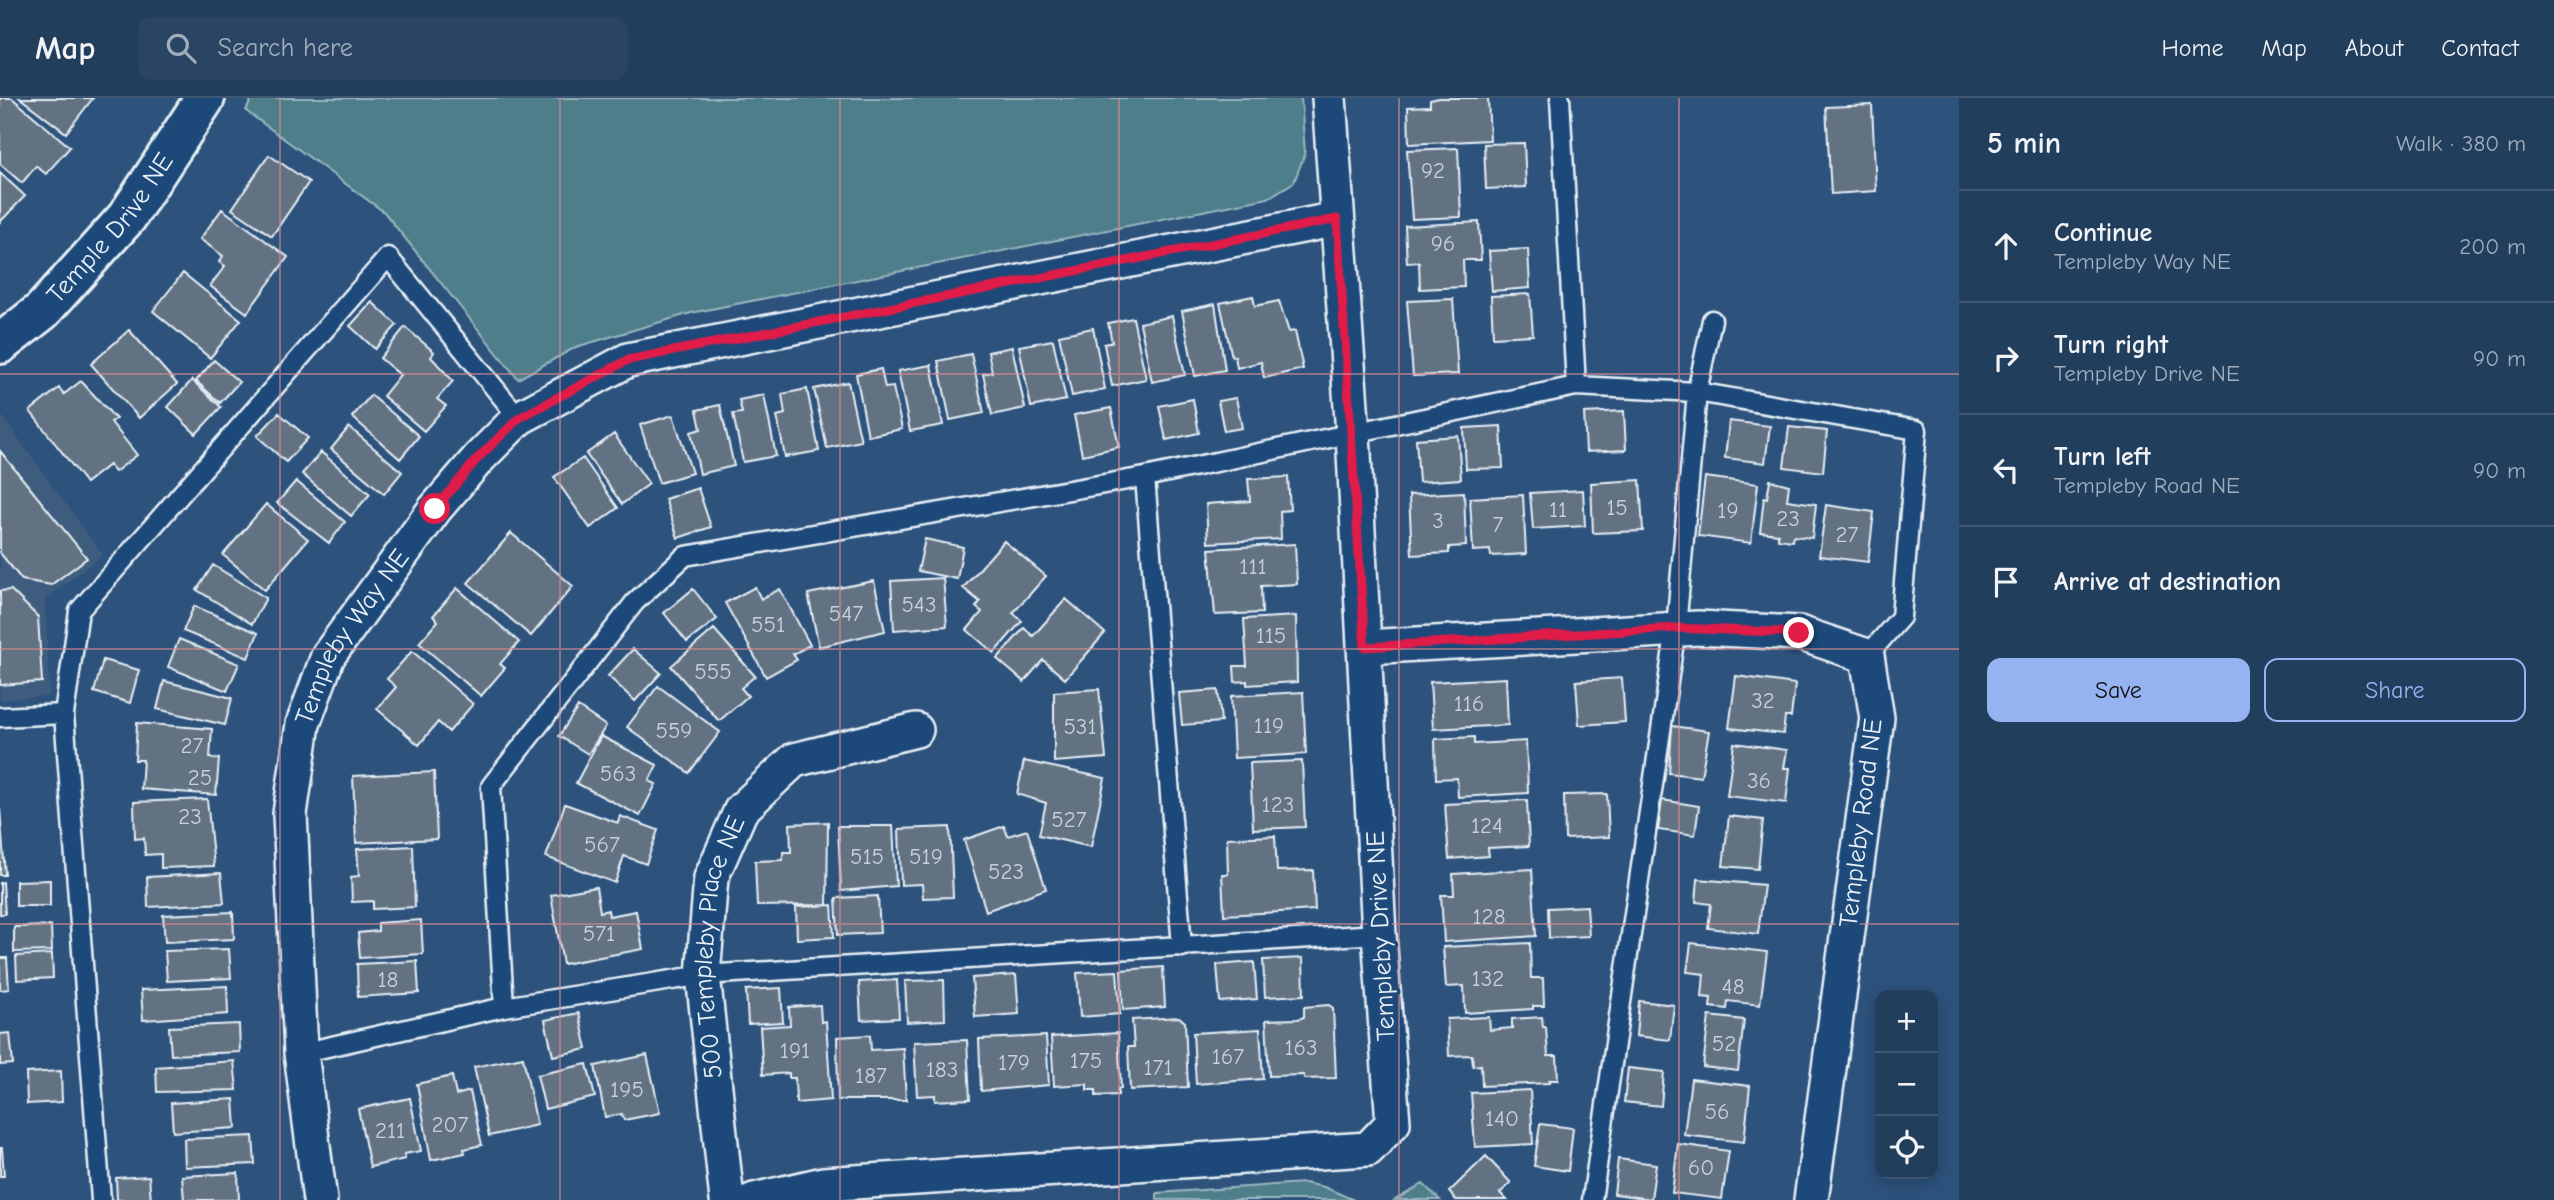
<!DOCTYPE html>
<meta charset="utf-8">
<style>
:root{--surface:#223e5d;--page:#2a4563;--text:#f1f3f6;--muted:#a2aebc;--line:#3f5772;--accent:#95b2f1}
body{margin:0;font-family:"Comic Neue",sans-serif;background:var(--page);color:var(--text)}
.controls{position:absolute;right:21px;bottom:21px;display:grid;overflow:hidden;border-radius:14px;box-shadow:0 4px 18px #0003}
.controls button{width:63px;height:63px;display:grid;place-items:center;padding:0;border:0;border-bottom:2px solid var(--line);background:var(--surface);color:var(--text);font:35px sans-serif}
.stop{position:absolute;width:21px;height:21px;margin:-16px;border:5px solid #e11d48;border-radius:50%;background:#fff}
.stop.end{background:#e11d48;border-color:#fff;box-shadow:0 2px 7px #0008}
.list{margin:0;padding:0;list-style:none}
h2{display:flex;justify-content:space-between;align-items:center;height:91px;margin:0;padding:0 28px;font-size:30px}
h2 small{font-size:23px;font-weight:400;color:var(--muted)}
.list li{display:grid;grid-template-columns:46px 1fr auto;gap:21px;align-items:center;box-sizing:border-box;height:112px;padding:0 28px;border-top:2px solid var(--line)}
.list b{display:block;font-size:26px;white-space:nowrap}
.list p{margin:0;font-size:23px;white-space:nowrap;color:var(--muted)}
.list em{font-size:23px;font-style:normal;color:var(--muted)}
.actions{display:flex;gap:14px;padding:21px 28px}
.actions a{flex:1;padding:16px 0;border:2px solid var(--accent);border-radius:14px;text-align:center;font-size:24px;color:var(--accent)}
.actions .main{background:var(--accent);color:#111}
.icon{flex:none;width:38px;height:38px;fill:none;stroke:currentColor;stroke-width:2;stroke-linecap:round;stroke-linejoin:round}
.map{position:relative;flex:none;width:1959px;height:1102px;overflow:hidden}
header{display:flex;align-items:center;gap:42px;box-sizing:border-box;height:98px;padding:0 35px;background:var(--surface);border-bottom:2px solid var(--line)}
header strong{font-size:33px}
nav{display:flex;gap:38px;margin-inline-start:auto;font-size:24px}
.search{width:490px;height:63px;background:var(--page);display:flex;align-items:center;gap:18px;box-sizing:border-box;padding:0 24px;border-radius:14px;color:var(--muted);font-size:26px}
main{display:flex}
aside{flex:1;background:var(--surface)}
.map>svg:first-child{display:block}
.built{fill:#3d5c7e}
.green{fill:#4e7e89;stroke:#9bb8c0;stroke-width:2}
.building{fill:#637282;stroke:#e8f1f8;stroke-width:2}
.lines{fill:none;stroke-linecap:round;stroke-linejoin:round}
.service-casing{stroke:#e8f1f8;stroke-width:23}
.minor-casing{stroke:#e8f1f8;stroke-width:38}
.tertiary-casing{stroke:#e8f1f8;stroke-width:44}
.service{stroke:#1f4a7a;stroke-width:18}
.minor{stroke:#1f4a7a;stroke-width:33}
.tertiary{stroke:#1f4a7a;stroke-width:38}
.route{stroke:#e11d48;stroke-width:9}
.grid{fill:none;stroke:#df8c90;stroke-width:2;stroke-opacity:0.55}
.labels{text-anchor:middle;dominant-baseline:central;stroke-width:7;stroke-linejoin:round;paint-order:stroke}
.number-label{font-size:23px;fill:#c7d1da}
.street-label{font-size:26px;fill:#e8f1f8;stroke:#1f4a7a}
</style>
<header>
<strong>Map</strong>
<div class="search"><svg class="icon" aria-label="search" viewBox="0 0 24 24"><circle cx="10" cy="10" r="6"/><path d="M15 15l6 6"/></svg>Search here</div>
<nav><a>Home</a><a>Map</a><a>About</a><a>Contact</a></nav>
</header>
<main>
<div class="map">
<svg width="1959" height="1102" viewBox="0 0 1959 1102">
<rect width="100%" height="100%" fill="#2d527c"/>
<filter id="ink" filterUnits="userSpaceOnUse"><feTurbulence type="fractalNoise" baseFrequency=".0143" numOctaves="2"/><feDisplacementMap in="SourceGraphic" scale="14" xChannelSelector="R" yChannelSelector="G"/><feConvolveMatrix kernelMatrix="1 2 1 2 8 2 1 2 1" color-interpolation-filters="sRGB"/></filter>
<g filter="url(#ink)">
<path class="built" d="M0 315 103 457 45 501 50 598 0 602Z"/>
<path class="green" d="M252 0H1301L1305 55 1294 84 1268 100 691 215 576 249 518 281 384 114 246 13Z
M1304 1085 1324 1089 1354 1102H1157V1095Z
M1423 1086 1440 1102H1395Z"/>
<path class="building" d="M0 0H12L70 49 46 76 36 68 22 85 0 66Z
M20 0H93L66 35Z
M1439 0H1488L1490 42 1409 46 1408 9 1430 8V2Z
M1872 7 1876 93 1831 96 1826 9Z
M1524 45 1526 89 1486 91 1484 46Z
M1458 50 1461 119 1412 121 1407 52Z
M269 57 309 84 272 138 232 111Z
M0 75 25 98 0 124Z
M222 111 288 159 247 215 210 188 225 168 219 164 223 158 200 141Z
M1479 124 1481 162H1463L1464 189 1420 191 1419 164 1407 165 1405 128Z
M1528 151 1530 190 1492 193 1489 153Z
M183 175 241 222 210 260 153 213Z
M1530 196 1533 237 1493 239 1491 198Z
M1253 198 1255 208 1279 203 1289 234 1295 233 1303 271 1264 280 1261 264 1237 270 1235 258 1232 259 1220 205Z
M1453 201 1458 276 1413 278 1407 203Z
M372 204 397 227 375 251 350 228Z
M1215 206 1225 272 1195 278 1182 213Z
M1172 218 1185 277 1152 284 1140 225Z
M1133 220 1146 281 1112 288 1104 246 1112 244 1108 225Z
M405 229 434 254 431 259 453 283 437 301 446 308 424 333 383 298 400 277 380 260Z
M1093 230 1105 291 1072 298 1059 237Z
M129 232 177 286 139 320 91 266Z
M1053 242 1066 302 1031 309 1019 248Z
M1012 249 1025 310 992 317 983 276 992 274 988 254Z
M971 256 984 315 950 322 938 263Z
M214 262 239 284 220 305 196 283Z
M931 267 943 327 910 333 898 273Z
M881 271 885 290 893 289 902 331 868 338 856 276Z
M192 282 221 309 196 336 168 309Z
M81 283 116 321 111 324 137 357 115 374 109 367 86 385 30 313 59 290 64 296Z
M848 284 861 343 827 350 814 291Z
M807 291 819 353 785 359 777 318 785 316 782 296Z
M371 297 419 338 400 361 352 319Z
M764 297 776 358 743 364 733 316 742 315 739 302Z
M1236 300 1242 330 1224 333 1218 303Z
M1193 301 1199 335 1166 342 1159 308Z
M720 307 734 368 700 376 691 334 701 331 697 312Z
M1111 310 1119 349 1082 357 1074 317Z
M1624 313 1626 352 1586 354 1584 315Z
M279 315 308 340 286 364 257 338Z
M673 317 692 375 659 385 640 327Z
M1729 323 1770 328 1765 365 1725 360Z
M1501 328 1503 370 1466 371 1464 330Z
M349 329 402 374 384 396 331 351Z
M1789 329 1827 333 1823 374 1784 369Z
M614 336 649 386 622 406 586 356Z
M1458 338 1461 381 1419 384 1416 341Z
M0 353 87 460 51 487 22 482 0 455Z
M321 354 370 396 351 418 302 376Z
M583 360 618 410 590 430 554 379Z
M1288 379 1290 412 1280 413 1281 441 1208 445 1206 406 1250 403 1248 381Z
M1705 379 1758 386 1751 445 1698 438Z
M1640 382 1643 433 1593 435 1591 385Z
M1770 382 1789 387 1787 402 1816 406 1812 440 1793 438 1792 443 1778 441V436L1760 434 1764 399 1767 400Z
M296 383 345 424 329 445 277 405Z
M698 390 711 429 678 440 665 401Z
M1583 392 1585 428 1533 431 1530 395Z
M1464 394 1466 448 1449 449V455L1412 457 1409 397Z
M1523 397 1526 456 1491 458 1490 452 1473 453 1470 400Z
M266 406 308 441 265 492 223 457Z
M1826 407 1874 414 1868 464 1819 458Z
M511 435 573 488 531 538 468 485Z
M925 441 963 449 957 481 918 473Z
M1004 443 1046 478 1013 515 1022 523 994 555 967 532 982 514 976 509 980 504 963 490Z
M1295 446 1297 486 1261 488 1262 515 1215 517 1209 451Z
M213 467 266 500 252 526 197 492Z
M943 480 947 528 894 532 891 483Z
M874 483 885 533 819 549 808 496Z
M755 489 761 501 780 491 810 547 793 556 797 562 766 579 725 505Z
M457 490 519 544 500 566 505 570 481 598 419 545 438 523 433 518Z
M693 491 717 521 687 544 664 515Z
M11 492 38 519 42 584 0 587V493Z
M1066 501 1105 535 1065 581 1043 562 1024 584 997 561 1024 530 1033 538Z
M194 508 258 535 248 560 183 533Z
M1296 518 1297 584 1247 587V583L1235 584 1234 568H1247L1244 521Z
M714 531 755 578 741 590 748 598 719 623 671 568Z
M179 541 239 566 227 593 168 569Z
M633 551 661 575 635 603 608 578Z
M412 553 473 606 449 634 438 624 419 647 377 611 396 589 387 581Z
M103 562 139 572 130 605 94 594Z
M1736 578 1795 586 1791 619H1785L1783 636 1729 630Z
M1506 580 1508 627 1433 631 1430 584Z
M1622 580 1625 624 1579 627 1576 583Z
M164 583 232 600 225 627 157 611Z
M658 588 720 634 689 675 627 629Z
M1099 591 1106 660 1054 664V594Z
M1218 592 1221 624 1182 627 1179 595Z
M1303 594 1306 656 1234 660 1231 598Z
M578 609 606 628 588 656 559 638Z
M137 625 212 631 210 660 219 661 216 697 141 691 143 662H135Z
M1672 628 1709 633 1701 679 1669 675Z
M601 638 657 667 649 683 656 686 640 718 576 685Z
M1474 639V646L1526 643 1528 695 1458 699 1457 680 1436 681 1435 641Z
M1734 645 1787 652 1784 670H1790L1786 705 1727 698Z
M1024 663 1105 680 1091 749 1039 737 1046 705 1017 696Z
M1302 663 1305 729 1253 731 1250 665Z
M434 674 437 741 356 745 353 678Z
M1607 696 1609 739 1565 741 1564 697Z
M207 701 214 768 161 770V756L145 757 144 740 135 741 134 704Z
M1527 702 1529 748 1488 750 1489 758 1449 761 1445 706Z
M1662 702 1699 708 1695 737 1658 732Z
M565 706 618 725 620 718 658 732 646 766 624 758 615 785 546 759Z
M0 710 5 777H0Z
M1729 718 1763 722 1758 771 1723 768Z
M828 724 827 807 757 808 755 763 783 762V754H791L790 726Z
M838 728H893L896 788 841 793Z
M1004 728 1008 738 1027 732 1046 791 986 813 964 742Z
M950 729 953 799 923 800 922 786 901 787 899 731Z
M1275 738 1277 773 1313 772 1315 812 1224 817 1222 776H1228L1227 740Z
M413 748 415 809 373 811V803L352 804 351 779 359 778 357 751Z
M1532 771 1536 838 1444 844 1441 797H1454L1453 776Z
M221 775 224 805 148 809 147 779Z
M1698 781 1764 787 1758 836 1708 830 1711 806 1696 804Z
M50 782V808H16V783Z
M3 784 5 816H0V785Z
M596 789 600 814 608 812 609 818 636 813 643 851 563 866 551 797Z
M878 798 880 835 838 837 836 800Z
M832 807 834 839 797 841 796 809Z
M1587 808 1589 838 1549 840 1548 810Z
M233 814 234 841 165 844 163 817Z
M421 822 423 856 360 860 358 835 378 833V825Z
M51 828 52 853 14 854V829Z
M1530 845 1531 880H1543L1544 908H1533V911L1465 915 1464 888 1446 889 1443 849Z
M1691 845 1767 854 1760 907 1728 903 1727 911 1710 909 1711 900 1702 899 1704 876 1687 874Z
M229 851 231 880 167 883 165 853Z
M52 856 53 880 17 882 16 858Z
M0 860H7L9 891 0 892Z
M1303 860 1304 897 1265 899 1263 862Z
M417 863 419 895 358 899 357 866Z
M1254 864 1257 901 1220 904 1217 867Z
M1163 869 1165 909 1123 912 1121 872Z
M1117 873 1120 916 1080 919 1077 875Z
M1016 877 1019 916 975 919 972 880Z
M897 882 899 920 861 922 859 884Z
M944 882 945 922 907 924 905 883Z
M227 888 228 916 143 922 141 892Z
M781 890 783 924 748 926 746 892Z
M1639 903 1674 907 1670 942 1636 938Z
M820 907 821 924 826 923 831 1002 796 1005 795 980H789V975L763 977 760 929 790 927 789 909Z
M1329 907 1333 910 1336 980 1304 981V977L1269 978 1266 922 1298 921 1304 919V909Z
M579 915 587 951 553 958 545 922Z
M1709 918 1744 922 1738 973 1703 969Z
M1179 919 1185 924 1188 989 1130 992 1128 949H1134L1132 922Z
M1489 919 1490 932 1512 930V921L1542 919 1543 929H1546L1548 958H1557L1558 982H1549V985L1482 988 1481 967 1473 968 1472 957 1449 958 1447 921Z
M239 926 240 954 171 957 169 929Z
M1260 931 1263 981 1196 986 1193 935Z
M10 935 13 966 0 967V936Z
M1118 935 1121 990 1118 991V997L1096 998V992H1087V986L1054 988 1051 939Z
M870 937 871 952 903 950 906 1002H838L837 939Z
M1046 938 1049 987 981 993 979 941Z
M967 942 970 1001 935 1003V997L917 998 914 944Z
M647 957 660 1015 624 1022 622 1016 605 1019 595 968Z
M523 959 537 1027 489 1038 474 969Z
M234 963 237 992 157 994 156 969Z
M587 966 595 999 545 1011 537 977Z
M1628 970 1664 974 1661 1008 1624 1004Z
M61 973 62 1004 27 1006 26 975Z
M452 978 456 997 470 993 482 1047 464 1051 465 1055 431 1062 417 986Z
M1691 981 1750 988 1744 1044 1684 1037Z
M1530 992 1533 1046 1475 1049 1471 995Z
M410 1000 421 1053 404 1056 405 1061 370 1069 358 1011Z
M234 1001 236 1030 173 1034 171 1005Z
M1540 1026 1573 1030 1568 1073 1534 1068Z
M253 1038 255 1066 185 1069 184 1041Z
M1678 1046 1729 1053 1722 1101 1672 1095Z
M0 1050H2L4 1078H0Z
M1486 1058 1511 1085 1500 1095 1507 1102H1456L1449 1094Z
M1618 1061 1656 1066 1651 1101 1614 1096Z
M238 1075 239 1102H184L182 1078Z
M149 1078 151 1102H117L116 1080Z"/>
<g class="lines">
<defs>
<path id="service" d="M1712 222 1697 294 1917 332 1901 519 1867 558
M1576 288 1697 294 1676 530 1592 1102
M1145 379 1182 849
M0 619 64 616
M1379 836 703 877 504 909 491 688 635 504 685 458 1145 379 1576 288 1560 0
M301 955 504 909
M101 1102 64 616 79 513 388 159 519 320"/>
<g id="minor">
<path d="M1365 549 1698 530 1799 535 1867 558 1877 620 1811 1102"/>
<path id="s1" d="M320 1102 301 955 290 716 303 626 328 558 435 411 479 360 519 320 628 262 1337 121"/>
<path id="s2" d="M727 1102 703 877 711 780 741 712 794 662 916 632"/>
<path d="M754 1102 823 1086 1368 1051 1393 1025 1379 836 1353 336 1329 0"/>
</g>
<g id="tertiary">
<path id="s3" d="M0 246 42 213 127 119 205 0"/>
</g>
</defs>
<use href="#service" class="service-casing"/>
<use href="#minor" class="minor-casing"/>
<use href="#tertiary" class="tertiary-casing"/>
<use href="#service" class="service"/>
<use href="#minor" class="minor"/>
<use href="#tertiary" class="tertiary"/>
</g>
</g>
<g class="lines" filter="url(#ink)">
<path class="route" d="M435 411 478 360 519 320 628 262 1337 121 1365 549 1676 530 1799 535"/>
</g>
<path class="grid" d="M280 0V1102M560 0V1102M840 0V1102M1119 0V1102M1399 0V1102M1679 0V1102M0 276H1959M0 551H1959M0 826H1959"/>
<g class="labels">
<g class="number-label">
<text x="1433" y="72">92</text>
<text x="1443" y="145">96</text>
<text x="1617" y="409">15</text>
<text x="1558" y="411">11</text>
<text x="1728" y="412">19</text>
<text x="1788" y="420">23</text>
<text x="1438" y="422">3</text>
<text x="1498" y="426">7</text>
<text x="1847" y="436">27</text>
<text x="1253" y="468">111</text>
<text x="919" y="506">543</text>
<text x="846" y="515">547</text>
<text x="768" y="526">551</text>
<text x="1271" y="537">115</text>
<text x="713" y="573">555</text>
<text x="1763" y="602">32</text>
<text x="1469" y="605">116</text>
<text x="1269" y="627">119</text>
<text x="1080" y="628">531</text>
<text x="674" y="632">559</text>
<text x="192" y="647">27</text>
<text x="618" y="675">563</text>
<text x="200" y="679">25</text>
<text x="1759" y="682">36</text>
<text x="1278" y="706">123</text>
<text x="190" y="718">23</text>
<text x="1069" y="721">527</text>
<text x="1487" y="727">124</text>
<text x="602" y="746">567</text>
<text x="867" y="758">515</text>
<text x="926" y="758">519</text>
<text x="1006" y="773">523</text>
<text x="1489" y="818">128</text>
<text x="599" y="835">571</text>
<text x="1488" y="880">132</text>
<text x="388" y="881">18</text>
<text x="1733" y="888">48</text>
<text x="1724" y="945">52</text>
<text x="1301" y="949">163</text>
<text x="795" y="952">191</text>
<text x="1228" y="958">167</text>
<text x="1086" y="962">175</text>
<text x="1014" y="964">179</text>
<text x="1158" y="969">171</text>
<text x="942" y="971">183</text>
<text x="871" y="977">187</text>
<text x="627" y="991">195</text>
<text x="1717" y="1013">56</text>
<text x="1502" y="1020">140</text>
<text x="450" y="1026">207</text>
<text x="390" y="1032">211</text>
<text x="1701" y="1069">60</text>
</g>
<g class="street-label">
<text stroke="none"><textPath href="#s3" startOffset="161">Temple Drive NE</textPath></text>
<text stroke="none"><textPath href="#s1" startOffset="579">Templeby Way NE</textPath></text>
<text transform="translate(1861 725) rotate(-83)">Templeby Road NE</text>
<text transform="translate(1381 838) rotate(-93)">Templeby Drive NE</text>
<text stroke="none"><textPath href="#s2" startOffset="256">500 Templeby Place NE</textPath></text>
</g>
</g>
</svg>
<div class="controls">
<button>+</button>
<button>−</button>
<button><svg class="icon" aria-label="locate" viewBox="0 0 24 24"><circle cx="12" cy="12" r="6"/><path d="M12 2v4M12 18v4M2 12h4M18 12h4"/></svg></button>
</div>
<div class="stop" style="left:435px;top:411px"></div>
<div class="stop end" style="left:1799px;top:535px"></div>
</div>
<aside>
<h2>5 min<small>Walk · 380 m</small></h2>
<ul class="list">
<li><svg class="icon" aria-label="ahead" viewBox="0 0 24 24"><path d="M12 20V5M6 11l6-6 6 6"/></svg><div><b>Continue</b><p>Templeby Way NE</p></div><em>200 m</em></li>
<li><svg class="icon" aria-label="right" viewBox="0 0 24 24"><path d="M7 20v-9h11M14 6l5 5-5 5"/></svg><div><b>Turn right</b><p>Templeby Drive NE</p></div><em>90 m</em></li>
<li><svg class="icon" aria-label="left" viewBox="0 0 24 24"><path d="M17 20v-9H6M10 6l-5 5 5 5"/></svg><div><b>Turn left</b><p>Templeby Road NE</p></div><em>90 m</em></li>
<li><svg class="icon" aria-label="arrive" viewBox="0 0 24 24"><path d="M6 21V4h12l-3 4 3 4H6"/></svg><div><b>Arrive at destination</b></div></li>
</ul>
<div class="actions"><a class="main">Save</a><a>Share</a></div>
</aside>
</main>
